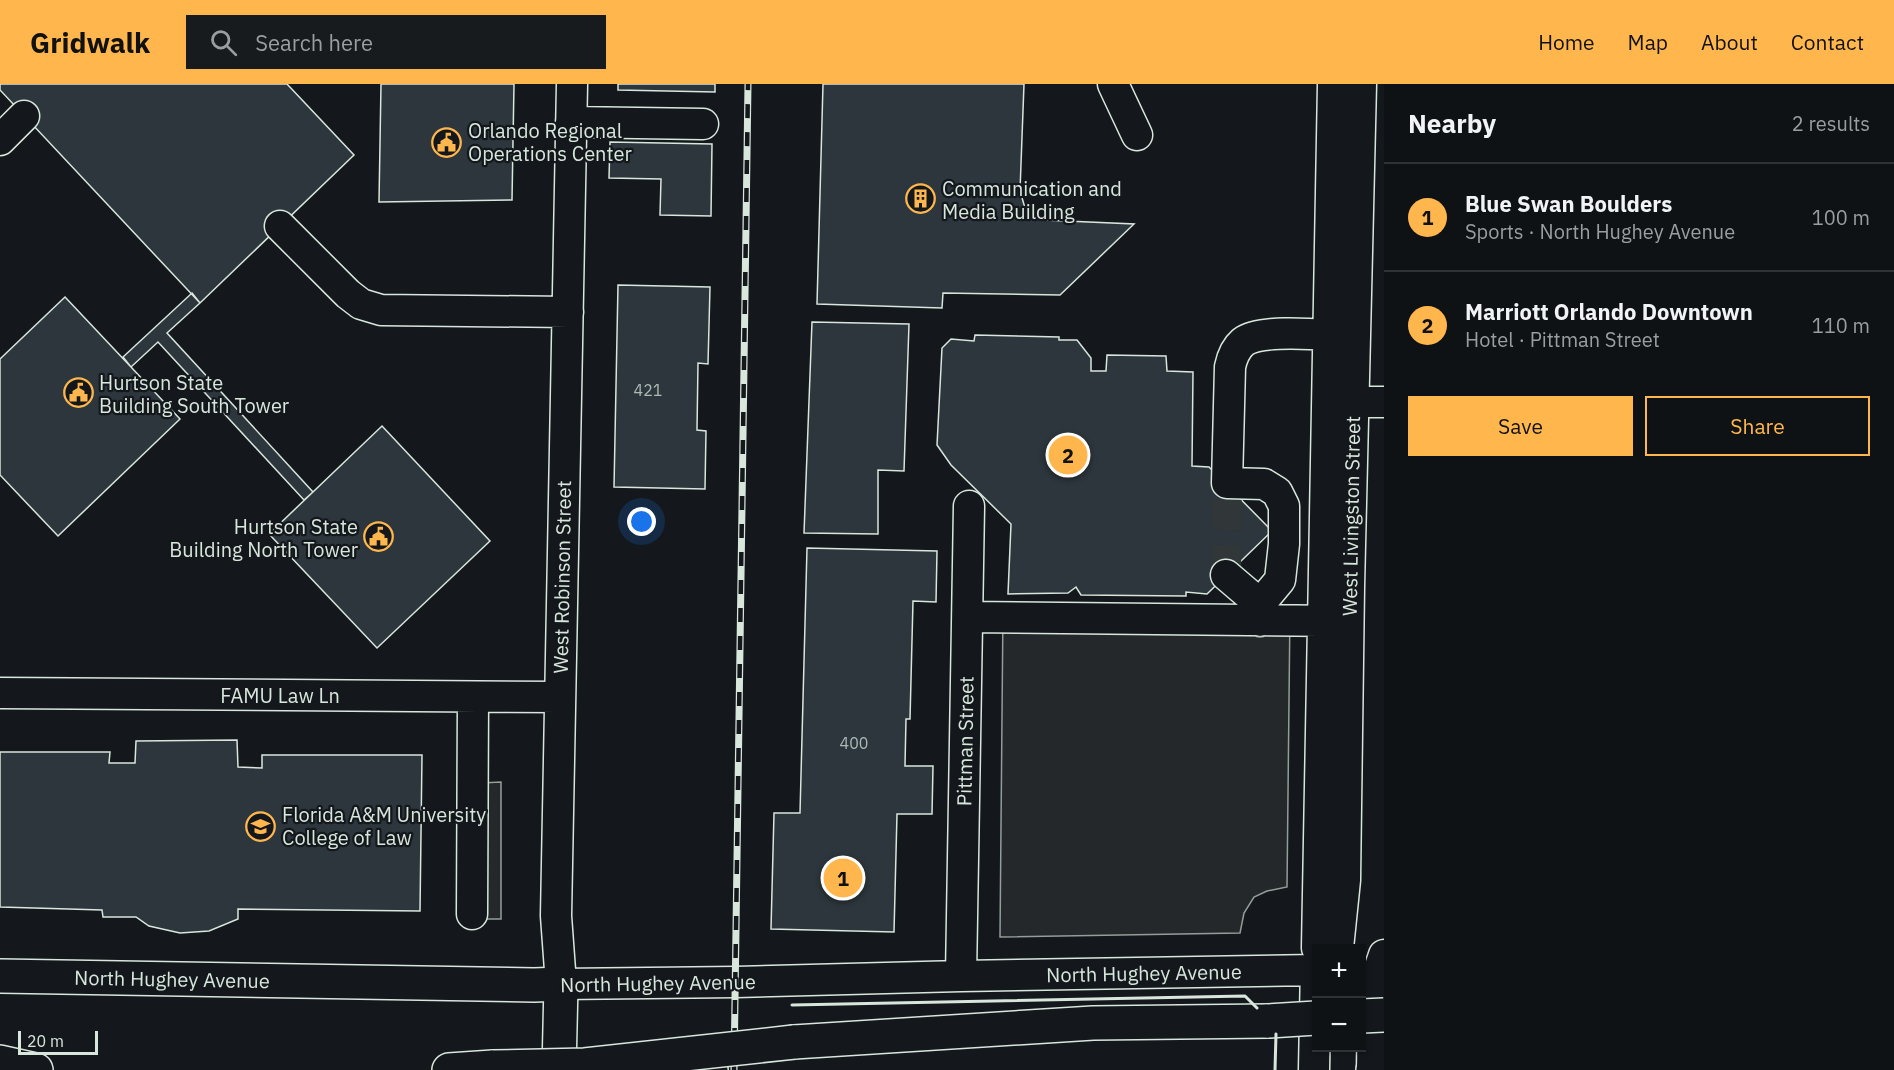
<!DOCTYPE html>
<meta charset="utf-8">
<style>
:root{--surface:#0f1215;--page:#181b1e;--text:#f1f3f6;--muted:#9b9ea0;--line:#2f3234;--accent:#ffb74d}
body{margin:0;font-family:"IBM Plex Sans",sans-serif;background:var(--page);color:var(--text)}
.controls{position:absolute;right:18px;bottom:18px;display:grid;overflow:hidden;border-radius:0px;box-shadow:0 2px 4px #0004}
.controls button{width:54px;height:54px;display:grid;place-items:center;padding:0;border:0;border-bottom:2px solid var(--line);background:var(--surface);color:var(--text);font:30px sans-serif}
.scale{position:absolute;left:18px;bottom:15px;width:80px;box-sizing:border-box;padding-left:6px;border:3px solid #d8e6dc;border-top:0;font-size:16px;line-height:21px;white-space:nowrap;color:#d8e6dc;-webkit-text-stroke:4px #14181c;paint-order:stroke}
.you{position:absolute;left:642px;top:438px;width:21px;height:21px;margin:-15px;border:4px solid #fff;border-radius:50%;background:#1a73e8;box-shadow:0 0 0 9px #1a73e833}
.badge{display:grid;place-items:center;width:39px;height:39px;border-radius:50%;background:var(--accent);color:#111;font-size:20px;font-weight:700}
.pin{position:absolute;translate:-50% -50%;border:3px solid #fff;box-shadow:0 2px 6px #0006}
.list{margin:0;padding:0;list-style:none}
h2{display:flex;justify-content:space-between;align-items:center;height:78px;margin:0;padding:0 24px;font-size:26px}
h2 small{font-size:20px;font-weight:400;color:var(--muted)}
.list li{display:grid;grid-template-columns:39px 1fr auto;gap:18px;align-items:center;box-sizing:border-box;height:108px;padding:0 24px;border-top:2px solid var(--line)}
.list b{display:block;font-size:22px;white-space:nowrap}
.list p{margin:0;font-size:20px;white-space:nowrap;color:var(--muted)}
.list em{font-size:20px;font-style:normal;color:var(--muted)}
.actions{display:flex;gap:12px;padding:18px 24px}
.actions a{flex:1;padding:14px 0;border:2px solid var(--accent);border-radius:0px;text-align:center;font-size:21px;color:var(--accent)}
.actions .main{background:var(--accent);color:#111}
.icon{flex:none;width:33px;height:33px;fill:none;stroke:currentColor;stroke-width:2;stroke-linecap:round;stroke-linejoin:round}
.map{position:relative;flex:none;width:1384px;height:986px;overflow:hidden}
header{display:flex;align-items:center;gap:36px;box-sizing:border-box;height:84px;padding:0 30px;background:var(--accent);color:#111}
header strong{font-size:28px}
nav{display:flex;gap:33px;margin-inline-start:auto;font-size:21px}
.search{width:420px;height:54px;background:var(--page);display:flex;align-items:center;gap:15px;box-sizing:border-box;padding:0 21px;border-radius:0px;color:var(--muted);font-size:22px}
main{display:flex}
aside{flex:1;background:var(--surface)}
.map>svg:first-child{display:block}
.parking{fill:#24282b;stroke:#939e99;stroke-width:1.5}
.building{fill:#2c363c;stroke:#d8e6dc;stroke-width:1.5}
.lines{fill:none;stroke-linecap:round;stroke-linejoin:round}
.minor-tunnel{stroke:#313739;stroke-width:30;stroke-dasharray:30 15;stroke-linecap:butt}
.minor-casing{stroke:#d8e6dc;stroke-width:33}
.major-casing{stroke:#d8e6dc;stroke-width:36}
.highway-casing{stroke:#d8e6dc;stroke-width:36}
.minor{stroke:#14181c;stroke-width:30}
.major{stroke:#14181c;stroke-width:33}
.highway{stroke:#14181c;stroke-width:33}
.rail-casing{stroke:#d8e6dc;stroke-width:7}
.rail{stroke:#14181c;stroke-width:4.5;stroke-dasharray:14;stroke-linecap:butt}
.highway-bridge-casing{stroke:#d8e6dc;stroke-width:36;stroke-linecap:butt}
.highway-bridge{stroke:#14181c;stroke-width:33}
.wall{stroke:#d8e6dc;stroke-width:3}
.labels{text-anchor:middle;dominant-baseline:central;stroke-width:4.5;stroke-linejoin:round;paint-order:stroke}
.number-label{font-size:16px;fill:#adbab4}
.poi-label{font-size:20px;fill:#d8e6dc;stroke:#14181c;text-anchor:start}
.street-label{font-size:20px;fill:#d8e6dc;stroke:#14181c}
</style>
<header>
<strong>Gridwalk</strong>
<div class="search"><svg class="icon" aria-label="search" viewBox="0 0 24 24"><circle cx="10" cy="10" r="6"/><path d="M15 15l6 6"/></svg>Search here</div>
<nav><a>Home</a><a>Map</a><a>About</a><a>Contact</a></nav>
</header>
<main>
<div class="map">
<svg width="1384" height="986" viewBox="0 0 1384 986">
<rect width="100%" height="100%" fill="#14181c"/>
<path class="parking" d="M1003 522 1290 524 1287 803 1267 807 1254 813 1244 829 1240 849 1000 853Z
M501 698V835H481V699Z"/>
<path class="building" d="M0 0H287L354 71 200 219 0 6Z
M381 0H514L512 116 379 118Z
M618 0H715V8L618 6Z
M823 0H1024L1020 107 1025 124 1043 136 1134 140 1060 211 943 209 942 224 817 220Z
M610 58 712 60 711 132 660 131 661 95 609 94Z
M618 201 710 203 708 280 698 279 697 346 706 347 705 405 614 403Z
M192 209 200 219 167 249 313 408 304 416 158 258 131 283 123 273Z
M65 213 180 335 58 452 0 391V275Z
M812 238 909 240 904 387 878 386V450L804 449Z
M975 251 1059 253V256H1077L1091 274V287H1106L1107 271 1166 272 1167 287 1193 288 1192 382 1209 383 1272 447 1207 510 1186 508V512L1081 511 1076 503 1068 509 1008 510 1011 440 951 381 937 361 942 264 951 255 974 257Z
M382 342 490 457 377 564 269 450Z
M807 464 937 467 936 518 913 517 910 635H906L905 682H933L932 730H897L894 848 771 845 774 729H800Z
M237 656 238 683 262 684V671H422L420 827 238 825V835L209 847 180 849 149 842 136 833H103L102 826 0 823V668H110L109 679H135L136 657Z"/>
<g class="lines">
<path class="minor-tunnel" d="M1226 491 1227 399"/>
<defs>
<path id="minor" d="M572 0 556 832 561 900 736 898 961 892 1316 886
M1113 0 1137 51
M571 38 703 40
M0 56 24 32
M280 142 348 210 361 220 381 226 568 228
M1354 318H1384
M1226 491 1260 520
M968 533 1343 537
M1260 537V520L1280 496 1284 460V422L1277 408 1264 400 1227 399 1230 283C1232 273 1235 265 1243 258 1262 244 1323 251 1347 252
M0 609 559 613
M472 830 473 613
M1317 864 1333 0
M1338 864 1345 796 1349 503 1361 0
M961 892 969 422
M1314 986 1316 880
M1372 986C1373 949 1370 907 1384 871"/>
<path id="major" d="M0 892 534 901 561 900 559 986"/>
<path id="highway" d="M794 958 1093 939 1268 937
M0 978 36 986
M652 983 711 986
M449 986 493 983
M1373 986H1384"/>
</defs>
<use href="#minor" class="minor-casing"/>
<use href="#major" class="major-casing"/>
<use href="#highway" class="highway-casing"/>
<use href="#minor" class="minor"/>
<use href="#major" class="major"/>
<use href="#highway" class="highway"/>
<defs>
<path id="rail" d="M734 986 748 0"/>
</defs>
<use href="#rail" class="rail-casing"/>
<use href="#rail" class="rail"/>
<defs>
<path id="highway-bridge" d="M1362 932 1384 931
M1268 937 1316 934
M493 983 585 981 794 958"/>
</defs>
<use href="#highway-bridge" class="highway-bridge-casing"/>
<use href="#highway-bridge" class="highway-bridge"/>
<path class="wall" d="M792 921 1245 912 1257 924
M1275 986 1276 950"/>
</g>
<defs>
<symbol id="civic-ring" viewBox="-11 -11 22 22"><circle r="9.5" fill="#14181c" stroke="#ffb74d" stroke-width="1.5"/><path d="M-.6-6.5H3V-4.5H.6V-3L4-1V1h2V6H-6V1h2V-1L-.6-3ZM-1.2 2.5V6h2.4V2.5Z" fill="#ffb74d"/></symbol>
<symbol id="building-ring" viewBox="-11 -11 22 22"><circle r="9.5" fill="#14181c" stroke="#ffb74d" stroke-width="1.5"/><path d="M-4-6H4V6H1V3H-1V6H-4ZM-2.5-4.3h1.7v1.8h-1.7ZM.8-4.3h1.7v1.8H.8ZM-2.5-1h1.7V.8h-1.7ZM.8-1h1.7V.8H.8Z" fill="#ffb74d"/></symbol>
<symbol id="university-ring" viewBox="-11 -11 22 22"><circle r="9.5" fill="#14181c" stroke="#ffb74d" stroke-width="1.5"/><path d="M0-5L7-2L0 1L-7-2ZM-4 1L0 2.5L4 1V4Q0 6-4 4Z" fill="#ffb74d"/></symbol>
</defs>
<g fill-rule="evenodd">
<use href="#civic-ring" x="430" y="42" width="33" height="33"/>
<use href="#building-ring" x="904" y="98" width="33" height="33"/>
<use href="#civic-ring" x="62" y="292" width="33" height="33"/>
<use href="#civic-ring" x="362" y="436" width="33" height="33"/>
<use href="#university-ring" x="244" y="726" width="33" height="33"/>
</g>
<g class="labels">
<g class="number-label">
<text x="648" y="306">421</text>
<text x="854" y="659">400</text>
</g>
<g class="poi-label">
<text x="468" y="46">Orlando Regional<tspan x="468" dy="23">Operations Center</tspan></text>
<text x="942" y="104">Communication and<tspan x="942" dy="23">Media Building</tspan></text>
<text x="99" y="298">Hurtson State<tspan x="99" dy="23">Building South Tower</tspan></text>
<text x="358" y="442" text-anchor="end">Hurtson State<tspan x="358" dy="23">Building North Tower</tspan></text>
<text x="282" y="730">Florida A&amp;M University<tspan x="282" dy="23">College of Law</tspan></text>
</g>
<g class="street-label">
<text transform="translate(1351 432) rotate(-89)">West Livingston Street</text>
<text transform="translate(562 493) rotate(-89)">West Robinson Street</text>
<text x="280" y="611">FAMU Law Ln</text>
<text transform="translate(965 657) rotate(-89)">Pittman Street</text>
<text transform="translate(1144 889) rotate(-1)">North Hughey Avenue</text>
<text transform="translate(172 895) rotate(1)">North Hughey Avenue</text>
<text transform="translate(658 899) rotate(-1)">North Hughey Avenue</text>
</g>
</g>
</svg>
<div class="controls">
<button>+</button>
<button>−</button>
</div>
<div class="scale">20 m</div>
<div class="you"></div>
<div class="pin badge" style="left:843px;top:794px">1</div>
<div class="pin badge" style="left:1068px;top:371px">2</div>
</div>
<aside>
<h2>Nearby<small>2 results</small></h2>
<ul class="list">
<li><span class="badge">1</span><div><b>Blue Swan Boulders</b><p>Sports · North Hughey Avenue</p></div><em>100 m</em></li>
<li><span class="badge">2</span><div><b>Marriott Orlando Downtown</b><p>Hotel · Pittman Street</p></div><em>110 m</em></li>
</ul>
<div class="actions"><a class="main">Save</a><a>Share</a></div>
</aside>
</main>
